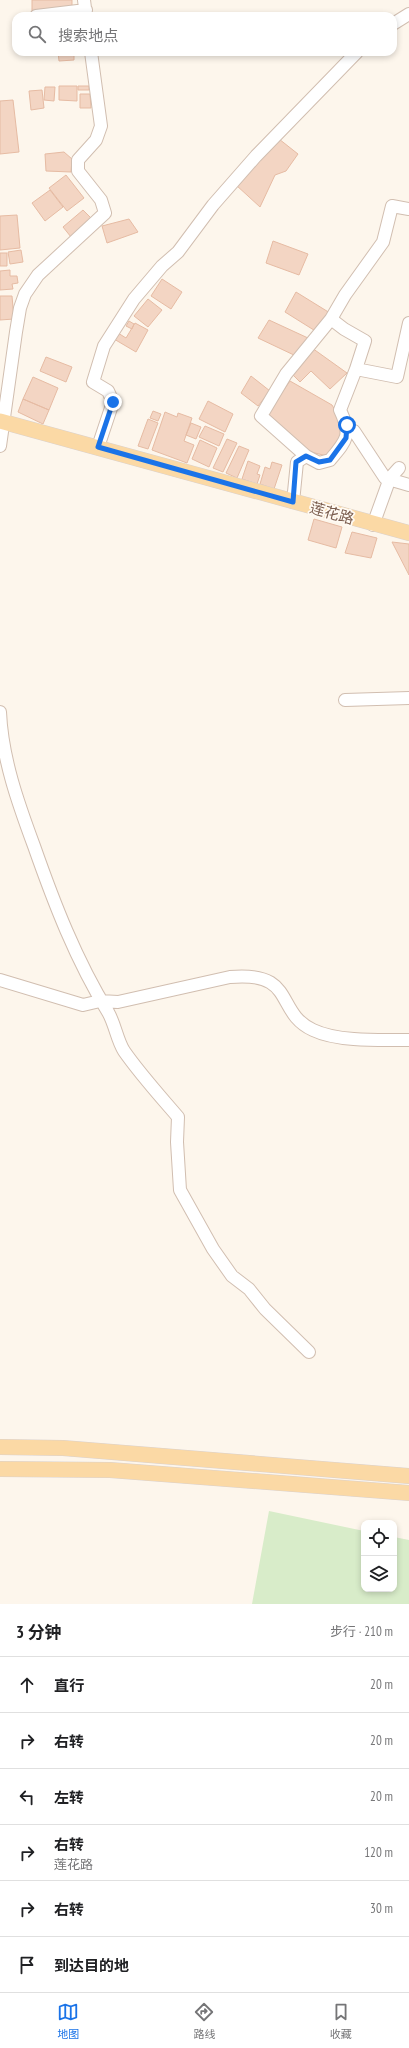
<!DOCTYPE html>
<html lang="zh">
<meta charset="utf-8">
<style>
:root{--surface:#fff;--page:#f6f6f6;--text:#202124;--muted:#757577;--line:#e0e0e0;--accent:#1a73e8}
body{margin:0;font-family:"PT Sans Narrow","Noto Sans SC",sans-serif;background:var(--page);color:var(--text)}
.controls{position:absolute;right:12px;bottom:12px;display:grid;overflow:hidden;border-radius:8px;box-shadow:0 2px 6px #0003}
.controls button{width:36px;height:36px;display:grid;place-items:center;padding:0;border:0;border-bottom:1px solid var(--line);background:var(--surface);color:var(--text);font:20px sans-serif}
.stop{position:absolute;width:12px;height:12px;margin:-9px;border:3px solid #1a73e8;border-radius:50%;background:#fff}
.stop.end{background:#1a73e8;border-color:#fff;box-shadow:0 1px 4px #0008}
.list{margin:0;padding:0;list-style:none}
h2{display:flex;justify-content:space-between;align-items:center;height:52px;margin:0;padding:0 16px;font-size:17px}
h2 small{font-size:13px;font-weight:400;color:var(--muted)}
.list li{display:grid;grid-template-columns:26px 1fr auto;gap:12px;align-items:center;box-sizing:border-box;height:56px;padding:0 16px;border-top:1px solid var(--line)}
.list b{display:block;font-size:15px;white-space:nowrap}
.list p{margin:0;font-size:13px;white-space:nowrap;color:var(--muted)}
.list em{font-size:13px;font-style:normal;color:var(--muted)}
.icon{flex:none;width:22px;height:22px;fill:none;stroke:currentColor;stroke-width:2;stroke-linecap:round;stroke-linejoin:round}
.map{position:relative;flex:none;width:409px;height:1604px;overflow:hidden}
.search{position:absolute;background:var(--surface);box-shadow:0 2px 6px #0003;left:12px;right:12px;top:12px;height:44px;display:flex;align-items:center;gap:10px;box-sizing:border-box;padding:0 14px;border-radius:12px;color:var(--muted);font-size:15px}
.sheet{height:388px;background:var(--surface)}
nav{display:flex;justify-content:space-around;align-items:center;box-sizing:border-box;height:56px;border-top:1px solid var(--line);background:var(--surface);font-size:11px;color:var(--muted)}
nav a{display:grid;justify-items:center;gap:2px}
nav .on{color:var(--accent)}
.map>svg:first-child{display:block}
.green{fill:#d8ecc9}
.building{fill:#f3d5c3;stroke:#e6bba3}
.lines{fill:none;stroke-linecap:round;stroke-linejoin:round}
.minor-casing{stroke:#d1beb0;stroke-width:14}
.major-casing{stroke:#dad1cd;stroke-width:16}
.minor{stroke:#fff;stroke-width:12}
.major{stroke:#fbd9a5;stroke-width:15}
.route{stroke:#1a73e8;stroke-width:5}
.labels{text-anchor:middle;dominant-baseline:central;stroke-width:3.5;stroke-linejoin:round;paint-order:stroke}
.street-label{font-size:15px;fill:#7a5c4d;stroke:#fffaf3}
</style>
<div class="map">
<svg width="409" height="1604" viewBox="0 0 409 1604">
<rect width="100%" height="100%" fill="#fdf6ec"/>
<path class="green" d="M269 1511 364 1531V1589H394V1537L409 1540V1604H252Z"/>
<path class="building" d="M32 0H72V10L32 12Z
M58 52H74V60L59 61Z
M59 86H77V101L59 100Z
M78 86H89V90H78Z
M45 87H55L54 101 44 100Z
M42 90 44 108 31 110 29 91Z
M80 94H90L91 108H80Z
M13 100 19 152 0 154V101Z
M279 139 298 154 286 171 275 175 260 207 236 185Z
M64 152 72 159 71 172 46 171 45 154Z
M66 175 84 198 67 211 49 188Z
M50 190 63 207 45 221 32 203Z
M83 210 92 219 71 237 63 227Z
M17 215 20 248 0 250V216Z
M129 219 138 232 107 243 102 226Z
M273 241 308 254 299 275 266 263Z
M21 250 23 262 10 264 8 252Z
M0 253H7V266H0Z
M10 270V276H17L18 283 12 284 13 289 0 290V271Z
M162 279 182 292 171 309 151 296Z
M296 292 330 313 317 332 285 312Z
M0 296H12L14 319 0 320Z
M148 299 162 310 148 327 134 316Z
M269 320 308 338 296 356 258 338Z
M129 321 134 324 132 329 126 326Z
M135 323 148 330 136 352 114 339 118 333 126 338Z
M312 348 347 373 330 389 311 371 300 382 291 373Z
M46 357 72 367 66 382 40 371Z
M251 376 270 391 258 406 241 393Z
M33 377 58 388 49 410 23 399Z
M290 381 332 405 342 422V437L327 456 307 451 267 414Z
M23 399 49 410 43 424 18 412Z
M208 401 233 414 225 432 199 419Z
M153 411 161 414 158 421 150 418Z
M165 412 177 417 178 413 192 418 184 441 194 445 187 463 152 450Z
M148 419 158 423 148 449 138 446Z
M191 423 201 427 196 439 186 435Z
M205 426 224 434 219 446 199 437Z
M227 439 237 443 223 472 213 468Z
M200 440 217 448 209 467 192 459Z
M239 446 249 450 237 478 226 473Z
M248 461 260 466 257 474 260 475 257 484 242 479Z
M272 462 282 465 274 489 260 484 265 467 270 469Z
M314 519 342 527 336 548 308 540Z
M352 532 377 538 371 558 345 553Z
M392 542 409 544V575Z"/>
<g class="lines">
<defs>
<path id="minor" d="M84 0 86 16
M36 16 86 10
M393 24 409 14
M331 319 344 329 365 341 356 369 397 377 409 323
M354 431 385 478 409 485
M0 446 16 332 20 308 25 294 38 275 105 213 101 200 78 171V160L96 140 101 126 91 52
M98 447 113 402 108 391 93 382 104 346 134 299 162 266 178 252 213 205 256 156 357 52
M306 456 319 463 330 460C347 440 352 435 340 410L356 369
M293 502 297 462 306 456 261 416 286 374 331 319 345 295 383 242 392 206 409 209
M373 525 390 478 399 468
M345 700 409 698
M0 712C2 758 18 803 34 846 54 903 76 960 108 1012 115 1024 117 1040 124 1051 140 1074 160 1096 178 1117L177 1142 180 1190 213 1249 232 1276 249 1289 265 1309 309 1352
M0 980 83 1005 100 1001 118 1002 230 977C297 971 274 1012 313 1030 338 1042 381 1040 409 1040"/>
<path id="major" d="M0 421 409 533
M0 1447 63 1448 409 1476
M0 1469 110 1470 409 1493"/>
</defs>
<use href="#minor" class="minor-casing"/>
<use href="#major" class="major-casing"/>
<use href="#minor" class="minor"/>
<use href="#major" class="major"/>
</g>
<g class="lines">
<path class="route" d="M113 402 98 447 293 502 296 462 306 456 319 462 330 460 346 438 347 425"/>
</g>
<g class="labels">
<g class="street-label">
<text transform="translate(332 513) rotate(16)">莲花路</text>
</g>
</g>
</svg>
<div class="controls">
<button><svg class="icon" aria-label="locate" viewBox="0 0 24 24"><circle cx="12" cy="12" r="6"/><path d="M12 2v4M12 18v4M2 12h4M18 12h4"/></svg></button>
<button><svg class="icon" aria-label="layers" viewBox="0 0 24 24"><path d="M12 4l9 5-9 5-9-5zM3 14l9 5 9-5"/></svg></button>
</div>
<div class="stop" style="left:347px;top:425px"></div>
<div class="stop end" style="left:113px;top:402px"></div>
<div class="search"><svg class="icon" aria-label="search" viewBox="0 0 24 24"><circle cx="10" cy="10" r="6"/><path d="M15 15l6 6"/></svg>搜索地点</div>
</div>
<section class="sheet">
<h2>3 分钟<small>步行 · 210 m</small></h2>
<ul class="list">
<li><svg class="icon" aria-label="ahead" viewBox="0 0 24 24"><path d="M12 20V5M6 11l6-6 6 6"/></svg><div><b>直行</b></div><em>20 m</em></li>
<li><svg class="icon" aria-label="right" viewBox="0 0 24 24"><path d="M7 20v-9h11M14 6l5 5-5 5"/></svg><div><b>右转</b></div><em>20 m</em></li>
<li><svg class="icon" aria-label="left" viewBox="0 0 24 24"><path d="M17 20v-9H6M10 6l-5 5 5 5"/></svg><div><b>左转</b></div><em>20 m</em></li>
<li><svg class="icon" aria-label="right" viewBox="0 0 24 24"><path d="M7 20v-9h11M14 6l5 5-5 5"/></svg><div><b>右转</b><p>莲花路</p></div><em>120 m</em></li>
<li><svg class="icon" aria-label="right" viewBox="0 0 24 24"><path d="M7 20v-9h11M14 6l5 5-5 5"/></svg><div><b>右转</b></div><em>30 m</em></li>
<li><svg class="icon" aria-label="arrive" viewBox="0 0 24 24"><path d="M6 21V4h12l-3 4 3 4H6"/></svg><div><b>到达目的地</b></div></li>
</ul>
</section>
<nav>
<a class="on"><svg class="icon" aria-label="map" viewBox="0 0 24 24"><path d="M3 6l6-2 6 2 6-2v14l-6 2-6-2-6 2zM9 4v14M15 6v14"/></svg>地图</a>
<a><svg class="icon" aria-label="directions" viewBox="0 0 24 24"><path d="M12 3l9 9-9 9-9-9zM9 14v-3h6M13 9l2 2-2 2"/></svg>路线</a>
<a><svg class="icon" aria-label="saved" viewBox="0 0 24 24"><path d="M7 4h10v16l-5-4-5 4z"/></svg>收藏</a>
</nav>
